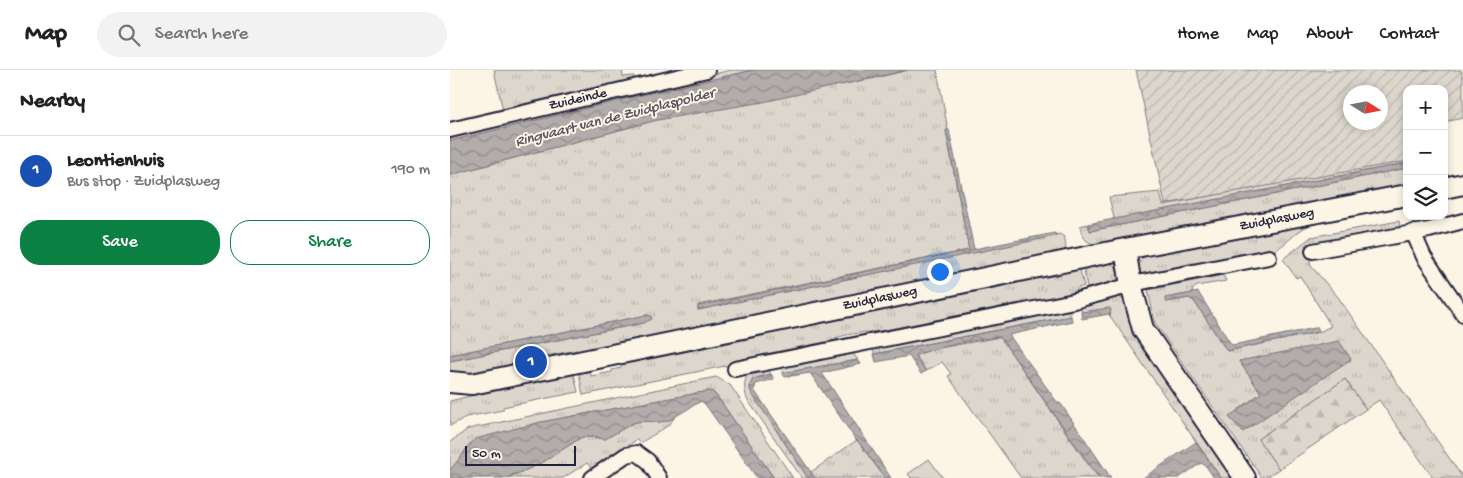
<!DOCTYPE html>
<meta charset="utf-8">
<style>
:root{--surface:#fff;--page:#f2f2f2;--text:#202124;--muted:#757577;--line:#e0e0e0;--accent:#0b8043}
body{margin:0;font-family:"Gochi Hand",sans-serif;background:var(--page);color:var(--text)}
.controls{position:absolute;right:15px;top:15px;display:grid;overflow:hidden;border-radius:10px;box-shadow:0 2px 8px #0003}
.controls button{width:45px;height:45px;display:grid;place-items:center;padding:0;border:0;border-bottom:1px solid var(--line);background:var(--surface);color:var(--text);font:25px sans-serif}
.compass{position:absolute;left:893px;top:15px;width:45px;height:45px;border-radius:50%;background:var(--surface);box-shadow:0 2px 8px #0003;rotate:101deg}
.scale{position:absolute;left:15px;bottom:12px;width:111px;box-sizing:border-box;padding-left:5px;border:2px solid #22223b;border-top:0;font-size:14px;line-height:18px;white-space:nowrap;color:#22223b;-webkit-text-stroke:4px #fcf5e5;paint-order:stroke}
.you{position:absolute;left:489px;top:201px;width:18px;height:18px;margin:-12px;border:4px solid #fff;border-radius:50%;background:#1a73e8;box-shadow:0 0 0 8px #1a73e833}
.badge{display:grid;place-items:center;width:32px;height:32px;border-radius:50%;background:var(--accent);color:#fff;font-size:16px;font-weight:700}
.pin{position:absolute;translate:-50% -50%;border:2px solid #fff;box-shadow:0 1px 5px #0006}
.list{margin:0;padding:0;list-style:none}
h2{display:flex;justify-content:space-between;align-items:center;height:65px;margin:0;padding:0 20px;font-size:21px}
h2 small{font-size:16px;font-weight:400;color:var(--muted)}
.list li{display:grid;grid-template-columns:32px 1fr auto;gap:15px;align-items:center;box-sizing:border-box;height:70px;padding:0 20px;border-top:1px solid var(--line)}
.list b{display:block;font-size:19px;white-space:nowrap}
.list p{margin:0;font-size:16px;white-space:nowrap;color:var(--muted)}
.list em{font-size:16px;font-style:normal;color:var(--muted)}
.actions{display:flex;gap:10px;padding:15px 20px}
.actions a{flex:1;padding:11px 0;border:1px solid var(--accent);border-radius:20px;text-align:center;font-size:18px;color:var(--accent)}
.actions .main{background:var(--accent);color:#fff}
.icon{flex:none;width:28px;height:28px;fill:none;stroke:currentColor;stroke-width:2;stroke-linecap:round;stroke-linejoin:round}
.map{position:relative;flex:none;width:1013px;height:408px;overflow:hidden}
header{display:flex;align-items:center;gap:30px;box-sizing:border-box;height:70px;padding:0 25px;background:var(--surface);border-bottom:1px solid var(--line)}
header strong{font-size:24px}
nav{display:flex;gap:28px;margin-inline-start:auto;font-size:18px}
.search{width:350px;height:45px;background:var(--page);display:flex;align-items:center;gap:12px;box-sizing:border-box;padding:0 18px;border-radius:28px;color:var(--muted);font-size:19px}
main{display:flex}
aside{flex:1;background:var(--surface)}
.map>svg:first-child{display:block}
.grass{fill:url(#grass-tufts);stroke:#7f7c84;fill-rule:evenodd}
.forest{fill:url(#forest-firs);stroke:#7f7c84}
.garden{fill:url(#garden-furrows);stroke:#7f7c84;fill-rule:evenodd}
.pitch{fill:#dcd6cc;stroke:#7f7c84}
.water{fill:url(#water-waves);stroke:#78757e}
.lines{fill:none;stroke-linecap:round;stroke-linejoin:round}
.street-casing{stroke:#22223b;stroke-width:18}
.secondary-casing{stroke:#22223b;stroke-width:24}
.street{stroke:#fcf5e5;stroke-width:14}
.secondary{stroke:#fcf5e5;stroke-width:20}
.labels{text-anchor:middle;dominant-baseline:central;stroke-width:4;stroke-linejoin:round;paint-order:stroke}
.street-label{font-size:14px;fill:#22223b;stroke:#fcf5e5}
.water-label{font-size:15px;font-style:italic;fill:#545362;stroke:#fcf5e5}
</style>
<header>
<strong>Map</strong>
<div class="search"><svg class="icon" aria-label="search" viewBox="0 0 24 24"><circle cx="10" cy="10" r="6"/><path d="M15 15l6 6"/></svg>Search here</div>
<nav><a>Home</a><a>Map</a><a>About</a><a>Contact</a></nav>
</header>
<main>
<aside>
<h2>Nearby<small></small></h2>
<ul class="list">
<li><span class="badge" style="background:#1a4fb4">1</span><div><b>Leontienhuis</b><p>Bus stop · Zuidplasweg</p></div><em>190 m</em></li>
</ul>
<div class="actions"><a class="main">Save</a><a>Share</a></div>
</aside>
<div class="map">
<svg width="1013" height="408" viewBox="0 0 1013 408">
<defs>
<pattern id="grass-tufts" width="24" height="20" patternUnits="userSpaceOnUse" patternTransform="scale(1.25)"><rect width="24" height="20" fill="#dcd6cc"/><path d="M3 7l-1-3M5 7V3M7 7l1-3M15 17l-1-3M17 17v-4M19 17l1-3" fill="none" stroke="#bcb7b0"/></pattern>
<pattern id="forest-firs" width="22" height="20" patternUnits="userSpaceOnUse" patternTransform="scale(1.25)"><rect width="22" height="20" fill="#dcd6cc"/><path d="M5 1l3.5 6h-7zM16 11l3.5 6h-7z" fill="#bcb7b0"/></pattern>
<pattern id="garden-furrows" width="10" height="10" patternUnits="userSpaceOnUse" patternTransform="scale(1.25)"><rect width="10" height="10" fill="#dcd6cc"/><path d="M-1 1l2-2M0 10L10 0M9 11l2-2" fill="none" stroke="#bcb7b0"/></pattern>
<pattern id="water-waves" width="16" height="10" patternUnits="userSpaceOnUse" patternTransform="scale(1.25)"><rect width="16" height="10" fill="#b2adab"/><path d="M0 5q4-4 8 0t8 0" fill="none" stroke="#908c8c"/></pattern>
</defs>
<rect width="100%" height="100%" fill="#fcf5e5"/>
<filter id="ink" filterUnits="userSpaceOnUse"><feTurbulence type="fractalNoise" baseFrequency=".02" numOctaves="2"/><feDisplacementMap in="SourceGraphic" scale="10" xChannelSelector="R" yChannelSelector="G"/><feConvolveMatrix kernelMatrix="1 2 1 2 8 2 1 2 1" color-interpolation-filters="sRGB"/></filter>
<g filter="url(#ink)">
<path class="grass" d="M44 0H172L173 7 184 6V11L53 41Z
M281 0H304L183 27 0 71V65Z
M458 0H487L498 60 496 61 519 180 248 235V240L610 164 614 167C616 172 617 177 613 182L129 284 127 280 90 287 89 285 78 287 79 295 0 307V291L194 253 197 245 0 285V105L207 50 426 8Z
M957 88V93L661 150 664 148 659 127 710 122 713 135Z
M957 98V117L649 176C637 173 632 169 630 156L638 154 640 161Z
M957 132V136L860 155C845 161 836 176 821 182L691 207 688 206C688 193 690 188 701 182Z
M949 151 950 157 857 174 861 196 888 227 1013 408H983L929 330 916 339 895 309 808 369 829 399 815 408H812L705 253 698 220 773 205 776 211 747 216 743 219 742 223 716 228V232L739 228 744 231 777 281 869 262 881 256 850 206 846 208 833 189 861 167ZM901 290 779 347 811 323 789 291Z
M652 191C664 194 673 198 669 211L637 218 633 195Z
M629 196 634 216 628 218 625 224 441 262C430 259 394 264 383 269 380 271 376 274 373 276L133 325 129 304 140 301 141 306 162 302V300L171 298 170 292Z
M667 226 675 230 787 408H771L660 246V239L631 242 633 232Z
M615 237 620 243 621 246 424 284 423 278Z
M550 267 642 400 649 408H571L498 306 501 304 492 292 476 301 465 285 484 279Z
M400 279 408 290 332 303 330 296Z
M315 296 321 304 303 309 300 315V320L358 408H352L297 329C294 318 293 312 299 302Z
M119 301 120 305 124 304 128 322 53 337V340L16 347 0 356V331Z
M266 307 280 315 343 408H324L269 329 263 322 259 321 91 352 19 374 9 390 0 400V372L18 359Z
M224 348 219 355 192 372 186 370 143 400 137 393 113 408H57L90 394 132 367H142L155 369 183 353 192 351 209 352Z
M407 370 435 408H365L361 402Z"/>
<path class="forest" d="M895 309 916 339 829 399 808 369Z"/>
<path class="garden" d="M686 0H1011L1013 8V48L994 52V19H957V91L715 134ZM901 22H931V52H901Z"/>
<path class="pitch" d="M479 389 493 408H461L458 404Z"/>
<path class="water" d="M304 0H458L313 32 207 50 0 105V71L183 27Z
M496 60H499L524 179 605 163 606 166 248 240V236L519 180Z
M957 93V98L640 161 638 154Z
M748 222 781 274 783 275 865 258H868L869 262 777 281 744 231 739 228 716 232 715 230V228Z
M659 238 661 239 660 246 659 244 632 249 631 242Z
M197 245 201 246 202 249 194 253 0 291V285Z
M621 246 622 251 559 265 607 332 611 334 661 408H649L550 267C521 270 493 276 465 285L476 301 471 304 459 286 426 292 424 284Z
M889 271 901 289 793 362 779 347 811 323 789 291Z
M408 290 411 294 372 303 441 408H435L407 370H406L360 303 335 307 332 303Z
M321 304 324 309 306 314 304 320 365 408H358L302 324 300 315 303 309Z
M259 321 263 322 269 329 324 408H307L255 334 251 331 218 351 209 352 192 351 183 353 155 369 142 367H132L90 394 57 408H0V400L25 369 91 352Z
M746 372 771 408H764L756 396 751 393 729 408H693Z"/>
<g class="lines">
<defs>
<path id="street" d="M0 60 257 0
M963 162 974 187 1013 244
M863 181 979 160 1013 151
M285 299 624 231 692 212 819 187
M142 408 176 385 187 383 198 391 209 408"/>
<path id="secondary" d="M994 118 1013 114
M675 179 681 215 693 259 795 408
M0 312 22 314 675 179 957 125"/>
</defs>
<use href="#street" class="street-casing"/>
<use href="#secondary" class="secondary-casing"/>
<use href="#street" class="street"/>
<use href="#secondary" class="secondary"/>
</g>
</g>
<g class="labels">
<g class="street-label">
<text transform="translate(128 30) rotate(-13)">Zuideinde</text>
<text transform="translate(827 150) rotate(-11)">Zuidplasweg</text>
<text transform="translate(430 229) rotate(-12)">Zuidplasweg</text>
</g>
<g class="water-label">
<text transform="translate(165 48) rotate(-14)">Ringvaart van de Zuidplaspolder</text>
</g>
</g>
</svg>
<div class="controls">
<button>+</button>
<button>−</button>
<button><svg class="icon" aria-label="layers" viewBox="0 0 24 24"><path d="M12 4l9 5-9 5-9-5zM3 14l9 5 9-5"/></svg></button>
</div>
<svg class="compass" viewBox="-18 -18 36 36"><path d="M0-13l5 13h-10z" fill="#e53935"/><path d="M0 13l5-13h-10z" fill="#757577"/></svg>
<div class="scale">50 m</div>
<div class="you"></div>
<div class="pin badge" style="left:81px;top:292px;background:#1a4fb4">1</div>
</div>
</main>
